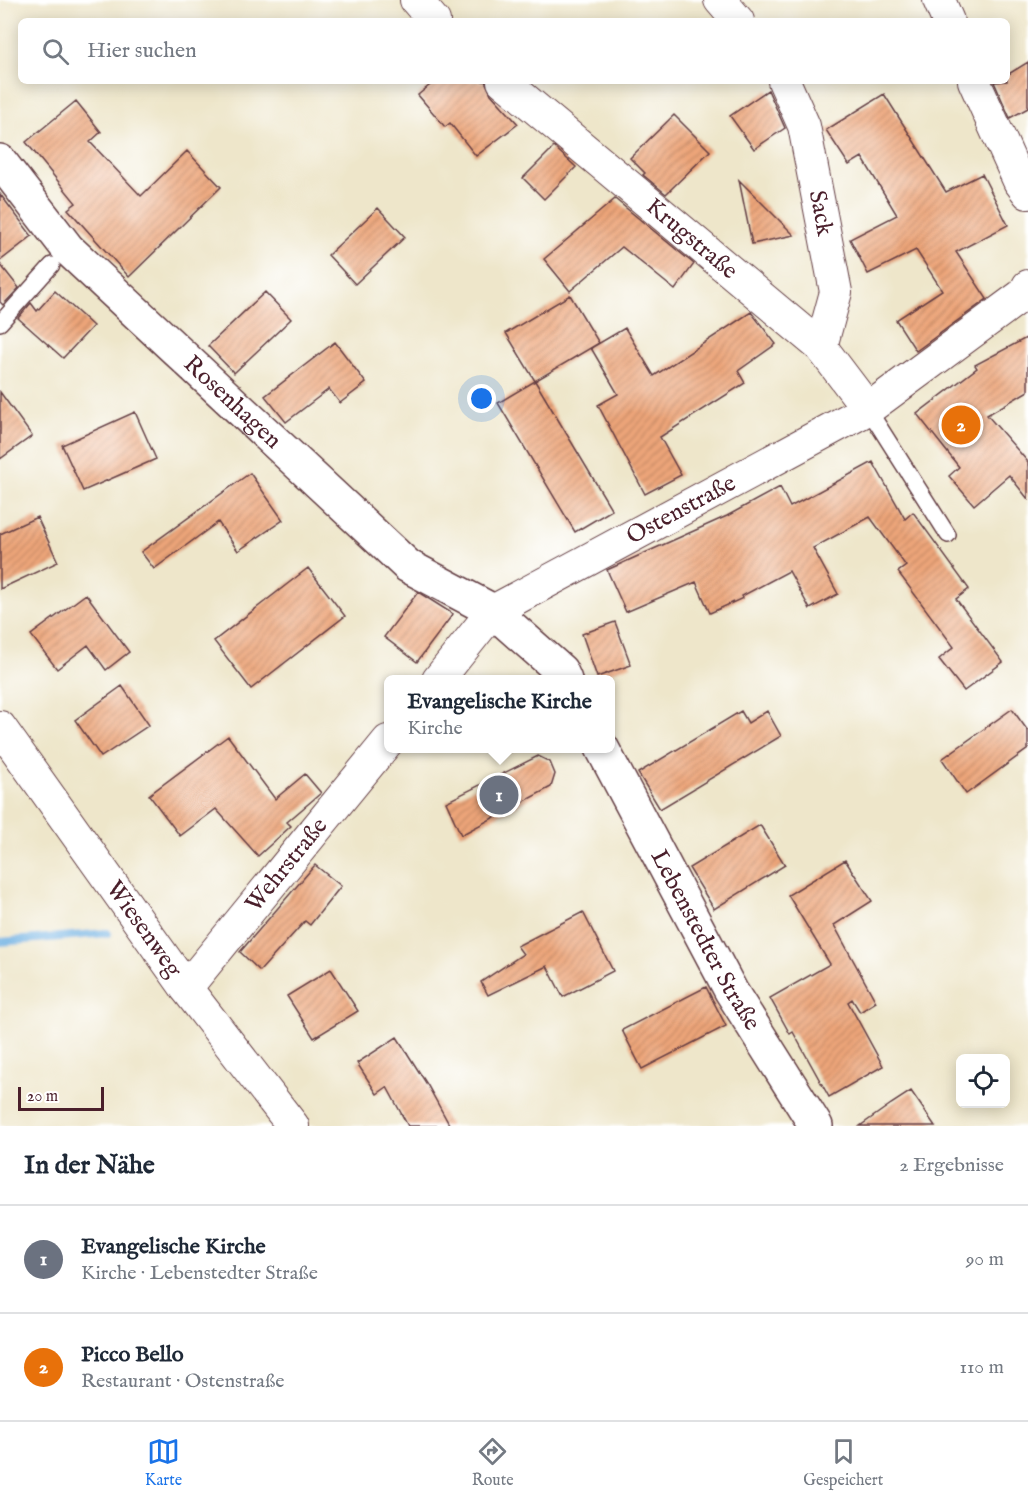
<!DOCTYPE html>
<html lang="de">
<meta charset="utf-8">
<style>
:root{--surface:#fff;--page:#f6f6f7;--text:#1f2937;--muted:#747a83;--line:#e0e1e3;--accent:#1a73e8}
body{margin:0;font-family:"IM FELL English",serif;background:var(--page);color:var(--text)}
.controls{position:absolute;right:18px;bottom:18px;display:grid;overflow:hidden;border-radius:9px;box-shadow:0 3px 15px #0003}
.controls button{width:54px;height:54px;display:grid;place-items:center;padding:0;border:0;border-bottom:2px solid var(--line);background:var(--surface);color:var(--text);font:30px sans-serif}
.scale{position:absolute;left:18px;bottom:15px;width:86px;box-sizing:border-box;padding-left:6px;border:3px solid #4a1f2b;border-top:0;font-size:16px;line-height:21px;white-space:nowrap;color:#4a1f2b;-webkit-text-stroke:4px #fff;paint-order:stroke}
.you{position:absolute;left:482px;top:399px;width:21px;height:21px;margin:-15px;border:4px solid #fff;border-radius:50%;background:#1a73e8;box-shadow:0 0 0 9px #1a73e833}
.badge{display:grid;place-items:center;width:39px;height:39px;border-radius:50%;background:var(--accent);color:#fff;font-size:20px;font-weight:700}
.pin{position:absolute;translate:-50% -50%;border:3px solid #fff;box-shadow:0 2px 6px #0006}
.popup{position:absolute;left:384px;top:675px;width:231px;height:78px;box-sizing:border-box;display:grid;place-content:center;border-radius:9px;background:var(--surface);filter:drop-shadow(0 2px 4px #0005);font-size:20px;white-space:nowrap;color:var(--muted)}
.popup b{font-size:22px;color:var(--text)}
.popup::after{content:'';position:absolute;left:50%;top:100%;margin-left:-12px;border:12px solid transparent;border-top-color:var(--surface)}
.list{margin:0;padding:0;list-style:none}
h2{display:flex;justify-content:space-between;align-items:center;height:78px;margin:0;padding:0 24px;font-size:26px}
h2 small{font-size:20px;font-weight:400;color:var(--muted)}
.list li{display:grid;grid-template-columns:39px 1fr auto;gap:18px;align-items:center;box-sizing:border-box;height:108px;padding:0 24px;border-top:2px solid var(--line)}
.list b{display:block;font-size:22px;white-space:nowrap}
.list p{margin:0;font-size:20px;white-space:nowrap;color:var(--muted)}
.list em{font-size:20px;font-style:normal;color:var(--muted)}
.icon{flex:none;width:33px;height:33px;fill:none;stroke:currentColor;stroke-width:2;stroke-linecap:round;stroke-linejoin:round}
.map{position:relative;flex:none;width:1028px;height:1126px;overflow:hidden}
.search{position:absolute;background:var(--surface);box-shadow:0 3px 15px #0003;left:18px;right:18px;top:18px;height:66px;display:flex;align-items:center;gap:15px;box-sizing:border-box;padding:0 21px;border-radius:9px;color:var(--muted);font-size:22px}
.sheet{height:294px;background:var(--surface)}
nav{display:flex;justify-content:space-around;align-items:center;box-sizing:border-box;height:84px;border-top:2px solid var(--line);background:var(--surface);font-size:16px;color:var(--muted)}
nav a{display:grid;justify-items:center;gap:3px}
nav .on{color:var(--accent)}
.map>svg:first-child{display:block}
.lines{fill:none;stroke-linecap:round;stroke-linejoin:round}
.stream{stroke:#6cafe1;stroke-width:8}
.building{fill:url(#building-hatch)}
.service-casing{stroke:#633d43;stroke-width:18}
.minor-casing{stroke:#633d43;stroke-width:34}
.tertiary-casing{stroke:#633d43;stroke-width:36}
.service{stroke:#fff;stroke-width:15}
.minor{stroke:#fff;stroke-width:32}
.tertiary{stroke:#fff;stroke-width:33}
.labels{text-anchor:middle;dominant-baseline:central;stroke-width:5;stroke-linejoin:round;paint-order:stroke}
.street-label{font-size:24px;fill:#4a1f2b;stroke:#fff}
</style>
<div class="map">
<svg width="1028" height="1126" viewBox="0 0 1028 1126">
<defs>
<pattern id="building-hatch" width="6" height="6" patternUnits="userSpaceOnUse" patternTransform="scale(1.5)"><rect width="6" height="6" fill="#eda579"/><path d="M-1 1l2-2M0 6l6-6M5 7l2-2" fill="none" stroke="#c28663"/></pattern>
</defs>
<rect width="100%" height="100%" fill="#fff"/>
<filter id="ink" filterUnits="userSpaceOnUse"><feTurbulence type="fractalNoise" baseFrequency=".0167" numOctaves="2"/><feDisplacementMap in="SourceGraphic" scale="12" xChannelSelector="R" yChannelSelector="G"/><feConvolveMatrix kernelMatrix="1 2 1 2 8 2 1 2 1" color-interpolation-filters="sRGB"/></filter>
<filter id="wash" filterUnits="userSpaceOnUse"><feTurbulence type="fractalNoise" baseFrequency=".008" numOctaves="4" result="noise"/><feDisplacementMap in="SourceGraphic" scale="24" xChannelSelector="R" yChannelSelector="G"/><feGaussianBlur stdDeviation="1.35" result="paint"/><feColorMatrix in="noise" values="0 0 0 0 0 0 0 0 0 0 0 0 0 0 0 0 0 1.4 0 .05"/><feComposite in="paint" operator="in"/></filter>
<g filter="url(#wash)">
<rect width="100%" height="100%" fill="#eee6ca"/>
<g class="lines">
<path class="stream" d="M0 942 107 933"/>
</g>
<g id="blocks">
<path class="building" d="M1028 62V108L1010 118 994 82 1007 81V75Z
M435 81H485L491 94 518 124 476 156 450 123 445 127 418 95Z
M768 90 785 128 754 149 730 116Z
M884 94 946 192 982 174 1008 225 956 252 987 299 916 351 896 320 942 290 916 250 868 274 850 239 897 215 862 157 849 165 826 130Z
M76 101 101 132 90 142 141 196 187 151 221 187 129 277 68 209 76 203 26 142Z
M674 115 710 151 666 194 643 175 645 173 630 158Z
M554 147 576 167 544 199 523 178Z
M739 180 794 235 752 244Z
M0 194 32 236 0 261Z
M615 199 694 264 675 290 622 247 570 291 544 259Z
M378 208 405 237 355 284 328 255Z
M0 264 19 288 3 305 0 302Z
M55 291 93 326 63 358 18 318 31 303 37 311Z
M265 292 291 319 234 373 208 346Z
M570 295 599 343 535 381 506 333Z
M751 312 776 344 738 371 745 383 660 437 681 475 645 494 598 405 618 394 591 348 625 328 654 376Z
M1028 337V391L987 415 1028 462V499L1009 475 974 505 949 476 959 467 917 414 977 368 975 365Z
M335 342 366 383 340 403 329 389 286 422 265 396Z
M535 381 612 510 575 532 498 403Z
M0 392 32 436 0 459Z
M135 412 156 459 83 491 62 445Z
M873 462 905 519 913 512 969 589 956 599 1003 662 964 691 939 659 954 647 898 572 906 566 870 517 813 548 838 594 810 609 789 571 742 596 743 598 710 613 696 582 626 612 607 570 727 516 780 487 790 507Z
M250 473 283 520 238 551 218 522 154 569 141 552Z
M37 517 58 562 0 589V534Z
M308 568 345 616 251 689 214 641Z
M418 592 453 614 417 662 384 637Z
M86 594 129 652 106 670 88 645 57 669 31 635Z
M615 622 631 665 597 677 582 634Z
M122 686 149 725 101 757 75 720Z
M1012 709 1028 731V749L966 794 942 759Z
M741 711 748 723 767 711 781 736 660 809 638 773Z
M228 736 275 799 305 774 321 793 287 822 291 826 258 856 216 809 180 836 149 795Z
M538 756 550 762 555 774 551 787 461 835 446 802Z
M760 825 785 865 714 909 689 868Z
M845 860 872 901 834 925 876 1002 860 1012 852 999 848 1002 883 1066 829 1097 793 1032 790 1034 770 998 830 964 788 895Z
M315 865 341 886 310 925 305 921 260 971 240 952Z
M583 912 613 971 563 997 547 966 488 995 481 982 523 954 517 946Z
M331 969 358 1011 314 1038 287 996Z
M706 987 726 1026 642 1069 622 1030Z
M397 1037 428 1086 450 1126H408L387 1087 377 1094 357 1063Z
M911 1091 935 1126H860L891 1104Z"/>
</g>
</g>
<g filter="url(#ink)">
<use href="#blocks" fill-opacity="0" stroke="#633d43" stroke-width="1.5"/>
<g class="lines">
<defs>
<path id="service" d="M0 323 52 265
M868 409 948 535"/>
<g id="minor">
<path d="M416 0 434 21"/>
<path d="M720 0 738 21"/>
<path d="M939 0 948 21"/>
<path id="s1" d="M503 81 821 347 868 409"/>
<path id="s2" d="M784 81 804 126 836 292 821 347"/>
<path d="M974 81 1019 181 1028 193"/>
<path id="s3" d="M438 680 493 611 868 409 1025 293 1028 286"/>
<path id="s4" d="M0 727 186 988 293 1126"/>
<path id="s5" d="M186 988 388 741"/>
</g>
<g id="tertiary">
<path id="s6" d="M0 161 68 249 408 566 493 611 561 671 565 680"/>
<path id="s7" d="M602 748 731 991 816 1126"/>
</g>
</defs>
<use href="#service" class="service-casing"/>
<use href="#minor" class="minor-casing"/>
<use href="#tertiary" class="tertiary-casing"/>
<use href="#service" class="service"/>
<use href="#minor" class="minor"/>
<use href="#tertiary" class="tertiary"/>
</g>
</g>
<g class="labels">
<g class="street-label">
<text stroke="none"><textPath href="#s2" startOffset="138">Sack</textPath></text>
<text stroke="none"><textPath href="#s1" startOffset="246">Krugstraße</textPath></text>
<text stroke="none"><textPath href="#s6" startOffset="336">Rosenhagen</textPath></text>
<text stroke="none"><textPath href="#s3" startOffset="302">Ostenstraße</textPath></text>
<text stroke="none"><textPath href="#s5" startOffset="159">Wehrstraße</textPath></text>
<text stroke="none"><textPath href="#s4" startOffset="248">Wiesenweg</textPath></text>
<text stroke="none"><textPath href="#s7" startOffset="218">Lebenstedter Straße</textPath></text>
</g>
</g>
</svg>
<div class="controls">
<button><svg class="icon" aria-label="locate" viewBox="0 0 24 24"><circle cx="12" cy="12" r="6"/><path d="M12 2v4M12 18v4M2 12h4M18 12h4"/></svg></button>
</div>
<div class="scale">20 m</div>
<div class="you"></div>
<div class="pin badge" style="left:499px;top:795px;background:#6b7280">1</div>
<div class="popup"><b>Evangelische Kirche</b>Kirche</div>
<div class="pin badge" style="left:961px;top:425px;background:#e8710a">2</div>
<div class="search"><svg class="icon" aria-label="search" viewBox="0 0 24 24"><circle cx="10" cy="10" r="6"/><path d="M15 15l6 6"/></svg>Hier suchen</div>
</div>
<section class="sheet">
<h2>In der Nähe<small>2 Ergebnisse</small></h2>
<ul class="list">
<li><span class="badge" style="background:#6b7280">1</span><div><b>Evangelische Kirche</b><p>Kirche · Lebenstedter Straße</p></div><em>90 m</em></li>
<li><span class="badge" style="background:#e8710a">2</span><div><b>Picco Bello</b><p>Restaurant · Ostenstraße</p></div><em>110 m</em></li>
</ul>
</section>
<nav>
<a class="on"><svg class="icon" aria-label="map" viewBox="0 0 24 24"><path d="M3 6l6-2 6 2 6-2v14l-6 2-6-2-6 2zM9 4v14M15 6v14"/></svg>Karte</a>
<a><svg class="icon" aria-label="directions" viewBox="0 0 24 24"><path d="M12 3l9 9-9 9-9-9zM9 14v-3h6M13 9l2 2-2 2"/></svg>Route</a>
<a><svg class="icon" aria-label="saved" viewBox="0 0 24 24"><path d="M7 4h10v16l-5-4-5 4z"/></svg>Gespeichert</a>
</nav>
